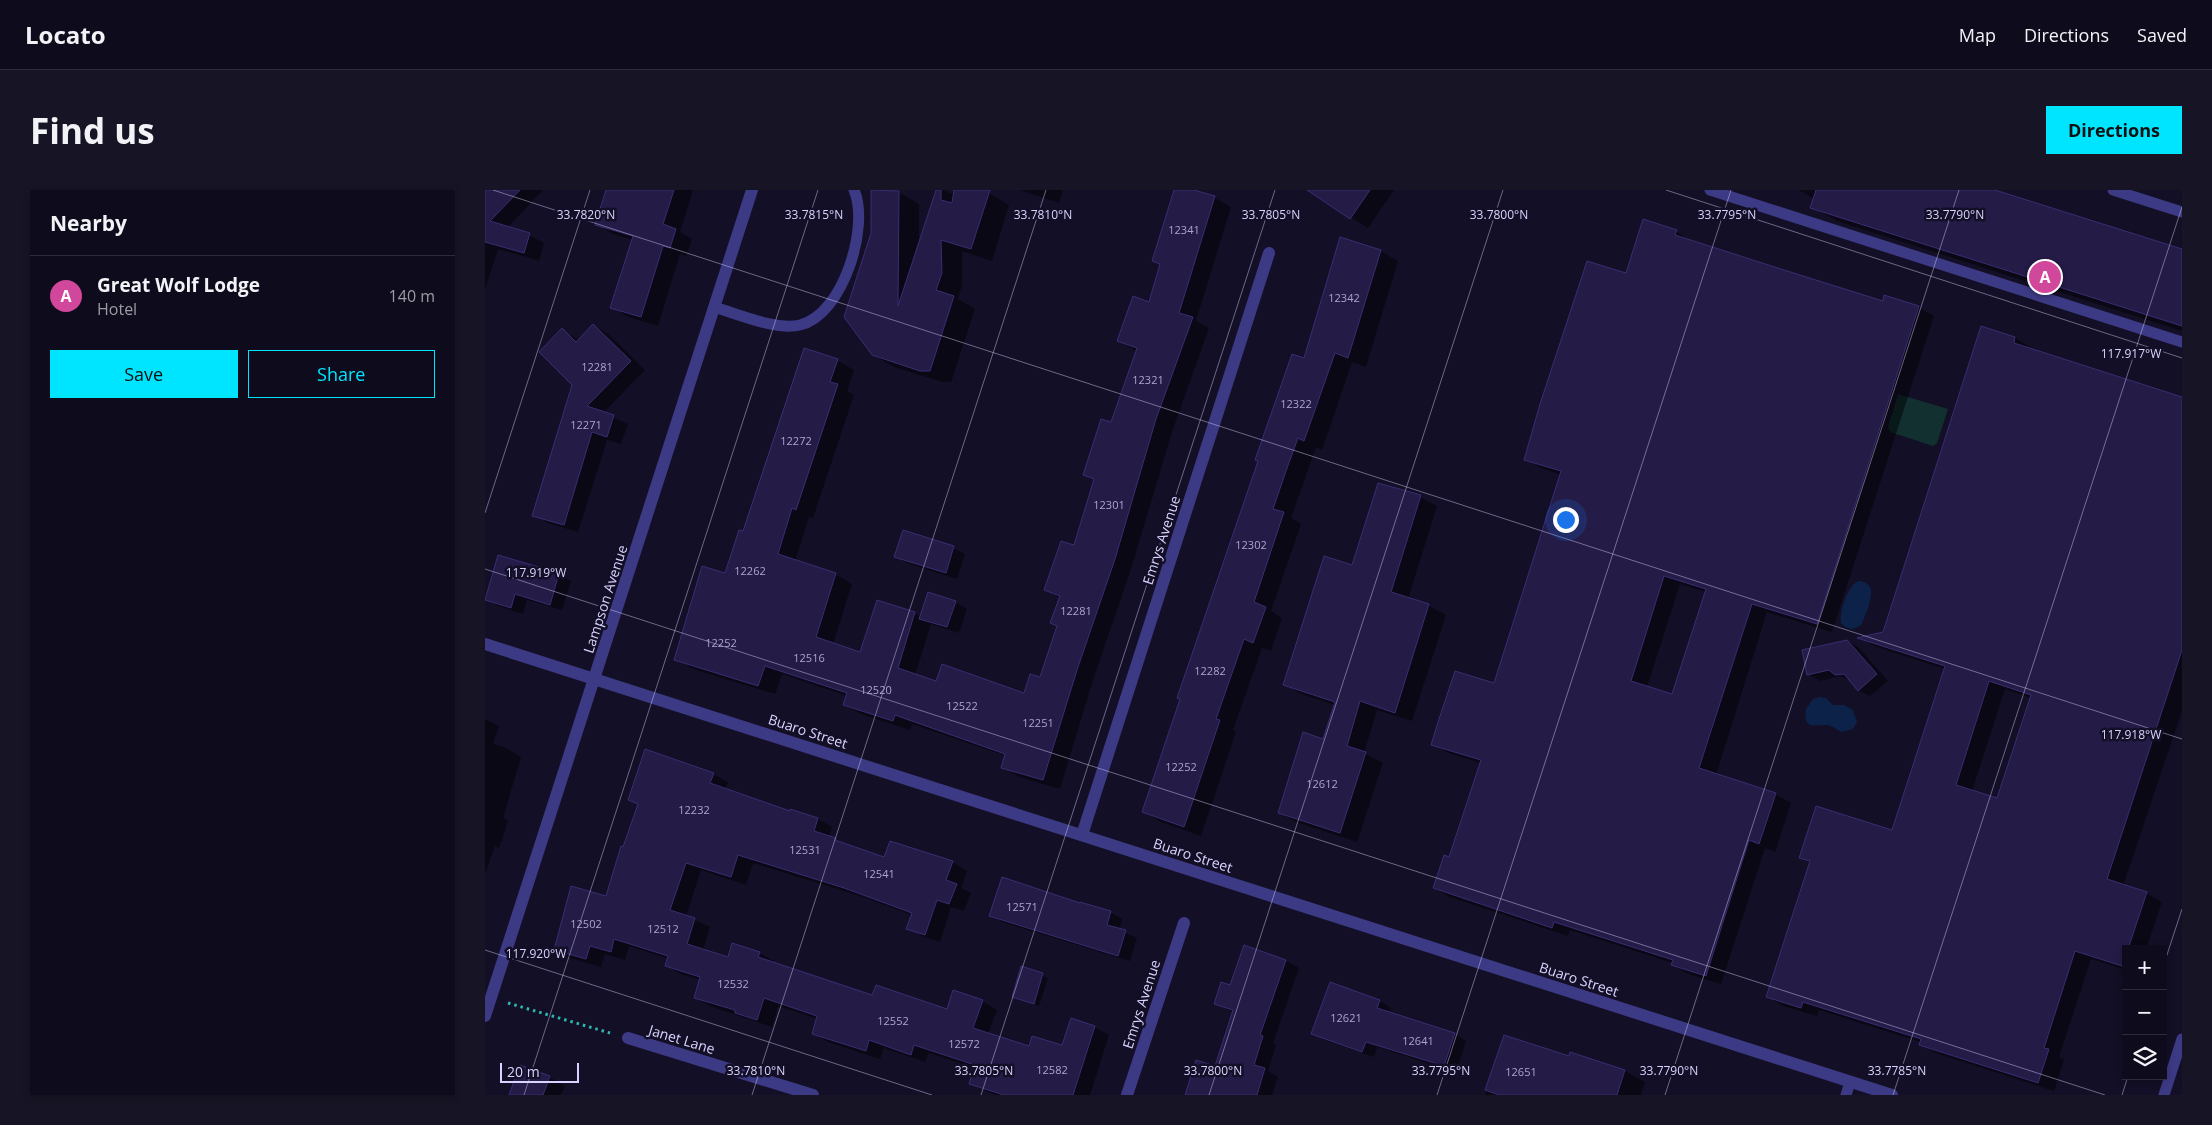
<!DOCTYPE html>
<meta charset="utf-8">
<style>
:root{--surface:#0e0b1c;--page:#171425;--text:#f1f3f6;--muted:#9b9ba3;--line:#2e2b3b;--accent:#00e5ff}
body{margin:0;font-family:"Open Sans",sans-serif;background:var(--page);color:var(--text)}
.controls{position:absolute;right:15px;bottom:15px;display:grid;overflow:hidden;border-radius:0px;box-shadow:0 2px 8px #0003}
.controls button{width:45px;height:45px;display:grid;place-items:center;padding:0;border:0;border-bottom:1px solid var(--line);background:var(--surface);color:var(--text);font:25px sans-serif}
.scale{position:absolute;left:15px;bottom:12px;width:79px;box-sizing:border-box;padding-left:5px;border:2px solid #d9d4ff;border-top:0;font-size:14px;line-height:18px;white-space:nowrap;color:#d9d4ff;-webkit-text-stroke:4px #130f26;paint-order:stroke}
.you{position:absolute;left:1080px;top:329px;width:18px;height:18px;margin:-12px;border:4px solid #fff;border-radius:50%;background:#1a73e8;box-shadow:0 0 0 8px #1a73e833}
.badge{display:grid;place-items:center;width:32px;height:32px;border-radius:50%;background:var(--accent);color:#fff;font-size:16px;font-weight:700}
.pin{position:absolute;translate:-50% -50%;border:2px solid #fff;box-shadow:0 1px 5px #0006}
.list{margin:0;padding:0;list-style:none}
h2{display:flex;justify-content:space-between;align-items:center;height:65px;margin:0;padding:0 20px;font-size:21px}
h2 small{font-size:16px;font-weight:400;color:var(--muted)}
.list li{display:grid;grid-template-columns:32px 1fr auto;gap:15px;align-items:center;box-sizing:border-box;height:80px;padding:0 20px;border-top:1px solid var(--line)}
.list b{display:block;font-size:19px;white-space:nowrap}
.list p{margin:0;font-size:16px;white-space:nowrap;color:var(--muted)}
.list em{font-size:16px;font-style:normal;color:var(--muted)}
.actions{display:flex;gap:10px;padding:15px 20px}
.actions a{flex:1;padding:11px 0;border:1px solid var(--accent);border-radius:0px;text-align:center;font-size:18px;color:var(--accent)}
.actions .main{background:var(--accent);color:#111}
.icon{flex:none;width:28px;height:28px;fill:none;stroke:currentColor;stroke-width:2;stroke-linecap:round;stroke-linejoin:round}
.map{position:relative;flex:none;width:1697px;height:905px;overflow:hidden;border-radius:0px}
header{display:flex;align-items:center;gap:30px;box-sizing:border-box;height:70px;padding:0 25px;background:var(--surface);border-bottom:1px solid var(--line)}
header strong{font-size:24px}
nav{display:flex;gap:28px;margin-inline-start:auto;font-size:18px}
.intro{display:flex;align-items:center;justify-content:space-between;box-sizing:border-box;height:120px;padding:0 30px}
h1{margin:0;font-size:35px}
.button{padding:12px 22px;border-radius:0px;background:var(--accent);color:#111;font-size:18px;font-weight:700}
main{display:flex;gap:30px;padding:0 30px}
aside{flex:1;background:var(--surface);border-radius:0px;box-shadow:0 2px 8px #0003}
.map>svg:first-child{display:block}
.green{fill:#12302f}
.water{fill:#0c2248}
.shadow{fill:#0007;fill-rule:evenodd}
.building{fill:#241b47;stroke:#3b2d73;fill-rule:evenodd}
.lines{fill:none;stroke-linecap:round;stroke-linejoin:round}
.path{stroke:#2fb8b0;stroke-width:3;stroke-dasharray:2.5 4;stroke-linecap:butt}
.service{stroke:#3d3a85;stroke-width:11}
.minor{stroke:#3d3a85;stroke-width:12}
.tertiary{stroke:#3d3a85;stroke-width:12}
.ticks{fill:none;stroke:#d9d4ff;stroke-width:1;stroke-opacity:0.45}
.labels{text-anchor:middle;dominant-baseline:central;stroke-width:5;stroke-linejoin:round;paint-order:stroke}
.number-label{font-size:11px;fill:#aca6d1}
.street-label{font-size:14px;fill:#d9d4ff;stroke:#130f26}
.ticks-label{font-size:12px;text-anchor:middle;fill:#d9d4ff;stroke:#130f26;stroke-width:5;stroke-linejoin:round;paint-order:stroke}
</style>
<header>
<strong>Locato</strong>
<nav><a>Map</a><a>Directions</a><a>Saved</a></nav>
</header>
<div class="intro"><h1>Find us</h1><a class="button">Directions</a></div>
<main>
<aside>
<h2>Nearby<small></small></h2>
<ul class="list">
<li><span class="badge" style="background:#d1479c">A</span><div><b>Great Wolf Lodge</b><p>Hotel</p></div><em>140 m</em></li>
</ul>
<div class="actions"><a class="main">Save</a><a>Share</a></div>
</aside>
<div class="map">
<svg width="1697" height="905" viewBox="0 0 1697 905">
<rect width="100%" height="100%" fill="#130f26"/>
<path class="green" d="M1413 204 1463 219 1452 253 1448 256 1405 242 1403 237Z"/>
<path class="water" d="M1374 391C1397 392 1381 422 1377 434 1370 440 1363 441 1356 433 1354 422 1363 394 1374 391Z
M1335 507 1341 508 1348 515H1359L1368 520 1372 532 1368 539 1357 542C1352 540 1348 536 1342 535 1329 535 1318 540 1321 519L1328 509Z"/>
<path class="shadow" d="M2 0H58L22 38 44 45 59 53 54 71 13 59 0 100V2Z
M122 0H208L195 42 207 49 201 66 195 64 173 136 143 127 127 117 148 50 128 44 112 34Z
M452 0H460L465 3H504L524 15 507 71 477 61V95L473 109 490 119 466 192H457L409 177 388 165 413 2 434 14V53Z
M535 0H578L574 13Z
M690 0H705L730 8 746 17 711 131 724 138 688 239 646 379 608 490 575 599 534 587 518 577 521 566 427 534 425 540 376 524 359 515 362 506 297 484 290 504 208 479 191 469 241 385 259 342 320 160 353 171 369 180 362 201 369 205 328 328 324 327 310 371 350 384 367 394 348 454 376 464 393 412 436 426 470 412 482 419 474 443 446 434 430 485 452 492 540 504 556 488 573 437 575 408 561 400 590 357 610 291 600 285 626 234 652 161 634 151 665 114 676 75 669 70Z
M845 0H909L883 38 838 10Z
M1314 0H1506L1697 60V141L1352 31 1327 17 1329 9Z
M1191 41 1206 52 1399 112 1433 117 1449 126 1347 442 1282 422 1231 585 1290 604 1306 613 1290 662 1280 658 1236 794 1203 784 1188 775V773L1085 740 1083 746 965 707 949 698 965 668 996 573 963 563 948 554 1009 495 1076 285 1056 278 1040 269 1141 85ZM1195 394 1221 402 1188 506 1162 497Z
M895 61 913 71 881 177 867 172 837 260 831 257 806 328 816 334 786 421 797 428 786 461 777 458 748 540 751 542 716 646 676 632 659 622 820 170Z
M109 136 123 144 160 180 118 223 143 234 136 254 122 250 93 342 63 333 49 325 88 194 77 140 94 150Z
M1497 138 1530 148 1545 157V160L1697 208V521L1638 696 1661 703 1677 712 1661 759H1641V780L1606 769 1574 867 1579 870 1569 901 1451 863 1436 854V852L1334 820 1332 826 1298 816 1283 807 1326 673 1315 667 1408 642 1460 479 1389 456 1376 448 1399 443ZM1520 499 1547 508 1513 610 1487 601Z
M935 307 952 316 923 409 944 416 961 425 927 531 892 520 879 563 898 573 872 652 811 632 794 623 839 550 850 515 816 504 800 494 868 376Z
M468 358 480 364 472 389 422 373 411 366Z
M14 367 74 385 86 391 77 420 42 410 38 424 13 416 2 410Z
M1362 451 1374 458 1403 491 1385 506 1373 500 1366 491 1355 486 1335 491 1323 484Z
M0 529 14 536 8 554 19 557 36 567 18 628 23 631 14 658 10 656 0 684Z
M228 584 243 592 240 600 305 622 306 621 333 629 347 637 344 647 361 655 400 669 467 672 482 681 476 698 486 703 479 721 466 717 455 752 437 746 423 738 427 725 375 706 268 673 261 695 216 680 201 726 225 737 218 760 244 768 274 763 289 771 288 774 388 807 463 821 497 811 512 820 503 844 545 857H578L609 837 624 845 605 905H510L485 893 490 878 444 863 440 872 399 858 395 869 343 852 328 843 333 829 293 816 287 837 225 816 210 808 216 790 196 784 182 776 184 769 144 756 140 770 120 764 116 777 85 768 70 759 122 708 154 615 145 610Z
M596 715 625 722 637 729 634 740 652 748 645 771 517 732 505 725Z
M801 771 814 778 788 853 791 855 783 881 793 887 787 905H701L731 877 748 822 730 813 746 796Z
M537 778 563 788 554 816 528 806Z
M845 793 895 811 906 818 904 824 970 844 981 851 971 882 892 857 889 867 839 850 827 843Z
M1020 846 1085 868 1086 864 1140 881 1160 892 1156 905H1000Z
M64 887 80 896 76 905H25Z"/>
<path class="building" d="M0 0H35L5 31 45 43 39 63 0 52Z
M121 0H189L178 34 191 39 185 58 178 56 156 127 125 118 148 46 110 35Z
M386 0 414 1 413 116 451 0H456V10L467 13 469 0H505L486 59 456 50 457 83 451 100 469 106 445 181H435L387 165 359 127 386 43Z
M689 0H709L730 6 694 123 708 127 671 229 630 369 592 480 558 590 516 578 520 564 410 525 408 531 358 515 362 503 280 476 273 496 189 470 217 376 240 383 254 340 258 341 319 158 353 169 345 192 353 194 311 320 307 318 293 364 351 383 331 447 375 462 392 410 430 422 413 478 451 491 457 474 539 503 545 484 555 487 572 436 565 433 575 406 559 400 576 351 589 355 609 289 598 285 616 229 626 232 652 158 632 151 648 106 664 112 675 74 667 71Z
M822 0H885L865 29Z
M1331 0H1510L1697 59V136L1325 18Z
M1158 29 1192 40 1190 45 1299 80 1398 111 1399 105 1434 116 1332 434 1267 414 1214 578 1291 603 1274 654 1264 650 1221 786 1186 775 1188 770 1069 732 1067 738 948 698 959 665 964 667 996 570 946 555 953 532 970 481 1009 493 1076 281 1039 270 1055 214 1102 71 1141 83ZM1179 386 1221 399 1187 504 1146 491Z
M855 47 896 60 863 168 850 163 819 251 813 248 801 281 788 319 799 322 769 412 781 417 768 453 759 449 731 529 735 530 699 637 657 622 695 509 692 508 773 271 770 270 807 164 819 168Z
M108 134 146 171 102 216 129 225 122 247 107 242 79 335 47 326 87 195 54 162 77 138 91 152Z
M1496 136 1530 147 1529 153 1697 207V460L1622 689 1662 702 1643 759H1641L1637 776 1590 761 1559 858 1564 859 1553 893 1434 855 1436 849 1318 812 1316 818 1281 807 1325 671 1314 668 1331 616 1407 640 1460 476 1372 448 1398 442ZM1504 491 1546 505 1512 608 1471 595Z
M893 293 936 305 906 402 944 414 910 523 875 511 862 556 881 562 855 643 793 623 818 542 838 549 850 512 798 495 839 366 867 375Z
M418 340 469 356 461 383 409 367Z
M13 365 74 383 65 415 30 404 26 418 0 410Z
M443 402 471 411 462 437 434 429Z
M1362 450 1392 484 1373 501 1359 484 1350 485 1344 480 1322 485 1317 460Z
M160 559 229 583 225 593 305 621V619L333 628 329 641 351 648 350 650 399 667 405 651 468 671 461 690 472 694 464 714 452 710 440 745 421 739 427 723 359 698 253 665 246 687 201 673 185 720 210 728 202 754 243 767 247 753 275 762 273 767 387 805 391 795 462 819 468 800 498 810 488 838 544 856 547 846 577 855 586 828 610 836 588 905H519L484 894 490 875 429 855 426 865 384 850 381 861 327 844 332 826 279 808 272 830 250 823V820L209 808 215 787 180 776 183 766 129 749 126 762 105 756 101 769 69 760 86 696 121 706 136 656 138 657 153 614 143 610Z
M517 687 595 713V712L626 721 622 735 641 740 633 766 504 726Z
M759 755 801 770 775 845 778 846 769 875 780 878 772 905H700L711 870 730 876 748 820 729 814 736 792 745 795Z
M536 776 558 783 549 814 527 807Z
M845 792 895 810 892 818 970 843 959 876 881 852 877 862 826 844Z
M1019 845 1084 866 1085 862 1140 880 1132 905H1014L1000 900Z
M35 875 65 886 58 905H24Z"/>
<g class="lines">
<path class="path" d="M23 813 125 843"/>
<path class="service" d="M1225 0 1697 152
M1628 0 1697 22
M229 117C253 124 292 141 315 135 358 125 385 36 369 0
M1361 905 1365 892
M1679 905 1697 849"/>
<path class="minor" d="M0 454 1407 905
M597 645 784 63
M143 848 328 905
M642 905 699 733"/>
<path class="tertiary" d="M0 826 267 0"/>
</g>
<path class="ticks" d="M8 0 1697 549M1181 0 1697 168M0 323 105 0M0 379 1620 905M0 760 447 905M1678 777 1697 719M39 905 333 0M267 905 561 0M496 905 790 0M724 905 1018 0M952 905 1246 0M1180 905 1474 0M1408 905 1697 17M1637 905 1643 886"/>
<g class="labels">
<g class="number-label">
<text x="699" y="39">12341</text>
<text x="859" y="107">12342</text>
<text x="112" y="176">12281</text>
<text x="663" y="189">12321</text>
<text x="811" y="213">12322</text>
<text x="101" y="234">12271</text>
<text x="311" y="250">12272</text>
<text x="624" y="314">12301</text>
<text x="766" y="354">12302</text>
<text x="265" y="380">12262</text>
<text x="591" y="420">12281</text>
<text x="236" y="452">12252</text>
<text x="324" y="467">12516</text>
<text x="725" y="480">12282</text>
<text x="391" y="499">12520</text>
<text x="477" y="515">12522</text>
<text x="553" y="532">12251</text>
<text x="696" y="576">12252</text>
<text x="837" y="593">12612</text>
<text x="209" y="619">12232</text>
<text x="320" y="659">12531</text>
<text x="394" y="683">12541</text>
<text x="537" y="716">12571</text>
<text x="101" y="733">12502</text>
<text x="178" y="738">12512</text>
<text x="248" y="793">12532</text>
<text x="861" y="827">12621</text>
<text x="408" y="830">12552</text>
<text x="933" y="850">12641</text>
<text x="479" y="853">12572</text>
<text x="567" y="879">12582</text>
<text x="1036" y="881">12651</text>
</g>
<g class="street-label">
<text transform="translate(676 350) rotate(-72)">Emrys Avenue</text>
<text transform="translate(120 409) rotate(-72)">Lampson Avenue</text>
<text transform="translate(323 541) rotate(18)">Buaro Street</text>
<text transform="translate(708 665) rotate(18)">Buaro Street</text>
<text transform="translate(1094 789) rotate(18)">Buaro Street</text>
<text transform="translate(656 814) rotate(-72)">Emrys Avenue</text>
<text transform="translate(197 849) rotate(17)">Janet Lane</text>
</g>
</g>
<g class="ticks-label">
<text x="101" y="29">33.7820°N</text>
<text x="329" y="29">33.7815°N</text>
<text x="558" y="29">33.7810°N</text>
<text x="786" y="29">33.7805°N</text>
<text x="1014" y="29">33.7800°N</text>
<text x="1242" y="29">33.7795°N</text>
<text x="1470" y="29">33.7790°N</text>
<text x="1646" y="168">117.917°W</text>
<text x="51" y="387">117.919°W</text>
<text x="1646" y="549">117.918°W</text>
<text x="51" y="768">117.920°W</text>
<text x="271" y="885">33.7810°N</text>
<text x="499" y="885">33.7805°N</text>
<text x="728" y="885">33.7800°N</text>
<text x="956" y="885">33.7795°N</text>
<text x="1184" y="885">33.7790°N</text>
<text x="1412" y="885">33.7785°N</text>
</g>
</svg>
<div class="controls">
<button>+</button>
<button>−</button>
<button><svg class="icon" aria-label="layers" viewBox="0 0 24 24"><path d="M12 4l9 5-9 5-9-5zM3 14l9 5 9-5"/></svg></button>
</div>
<div class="scale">20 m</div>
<div class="you"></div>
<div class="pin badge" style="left:1560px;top:87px;background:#d1479c">A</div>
</div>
</main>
